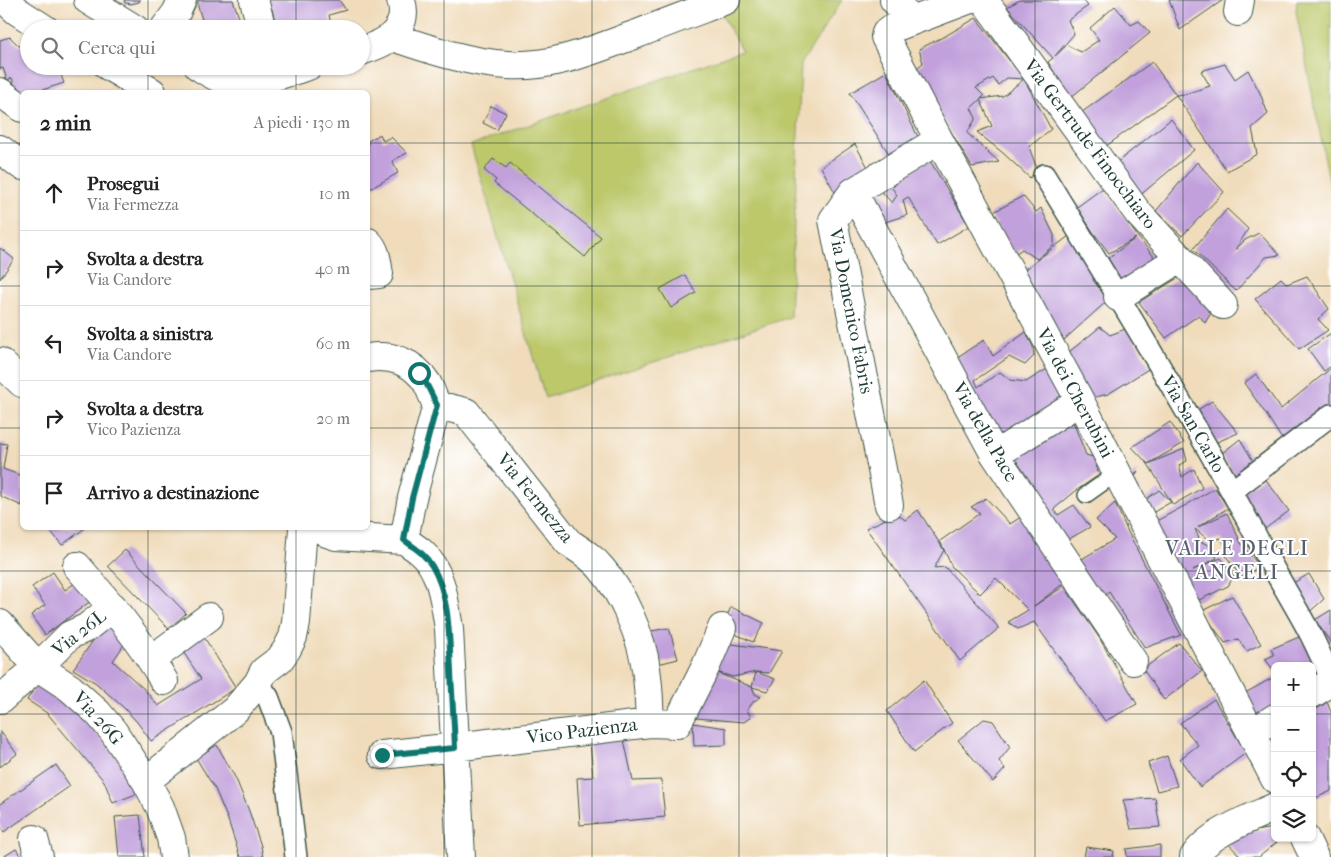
<!DOCTYPE html>
<html lang="it">
<meta charset="utf-8">
<style>
:root{--surface:#fff;--page:#f2f2f2;--text:#222;--muted:#767676;--line:#e0e0e0}
body{margin:0;font-family:"IM FELL French Canon",serif;background:var(--page);color:var(--text)}
.controls{position:absolute;right:15px;bottom:15px;display:grid;overflow:hidden;border-radius:8px;box-shadow:0 1px 4px #0004}
.controls button{width:45px;height:45px;display:grid;place-items:center;padding:0;border:0;border-bottom:1px solid var(--line);background:var(--surface);color:var(--text);font:25px sans-serif}
.stop{position:absolute;width:15px;height:15px;margin:-11px;border:4px solid #0f766e;border-radius:50%;background:#fff}
.stop.end{background:#0f766e;border-color:#fff;box-shadow:0 1px 5px #0008}
.list{margin:0;padding:0;list-style:none}
h2{display:flex;justify-content:space-between;align-items:center;height:65px;margin:0;padding:0 20px;font-size:21px}
h2 small{font-size:16px;font-weight:400;color:var(--muted)}
.list li{display:grid;grid-template-columns:32px 1fr auto;gap:15px;align-items:center;box-sizing:border-box;height:75px;padding:0 20px;border-top:1px solid var(--line)}
.list b{display:block;font-size:19px;white-space:nowrap}
.list p{margin:0;font-size:16px;white-space:nowrap;color:var(--muted)}
.list em{font-size:16px;font-style:normal;color:var(--muted)}
.icon{flex:none;width:28px;height:28px;fill:none;stroke:currentColor;stroke-width:2;stroke-linecap:round;stroke-linejoin:round}
.map{position:relative;flex:none;width:1331px;height:857px;overflow:hidden}
.search{position:absolute;background:var(--surface);box-shadow:0 1px 4px #0004;left:20px;top:20px;width:350px;height:55px;display:flex;align-items:center;gap:12px;box-sizing:border-box;padding:0 18px;border-radius:28px;color:var(--muted);font-size:19px}
.panel{position:absolute;background:var(--surface);box-shadow:0 1px 4px #0004;left:20px;top:90px;width:350px;height:440px;border-radius:8px}
.map>svg:first-child{display:block}
.green{fill:#bcc86a;stroke:#6e824f}
.building{fill:#c1a0db}
.lines{fill:none;stroke-linecap:round;stroke-linejoin:round}
.service-casing{stroke:#3e5548;stroke-width:18}
.pedestrian-casing{stroke:#3e5548;stroke-width:24}
.minor-casing{stroke:#3e5548;stroke-width:30}
.service{stroke:#fff;stroke-width:15}
.pedestrian{stroke:#fff;stroke-width:21}
.minor{stroke:#fff;stroke-width:28}
.route{stroke:#0f766e;stroke-width:6}
.grid{fill:none;stroke:#1f3d34;stroke-width:1;stroke-opacity:0.55}
.labels{text-anchor:middle;dominant-baseline:central;stroke-width:4;stroke-linejoin:round;paint-order:stroke}
.street-label{font-size:19px;fill:#1f3d34;stroke:#fff}
.quarter-label{font-size:21px;letter-spacing:1px;fill:#58606e;stroke:#fff}
</style>
<div class="map">
<svg width="1331" height="857" viewBox="0 0 1331 857">
<rect width="100%" height="100%" fill="#fff"/>
<filter id="ink" filterUnits="userSpaceOnUse"><feTurbulence type="fractalNoise" baseFrequency=".02" numOctaves="2"/><feDisplacementMap in="SourceGraphic" scale="10" xChannelSelector="R" yChannelSelector="G"/><feConvolveMatrix kernelMatrix="1 2 1 2 8 2 1 2 1" color-interpolation-filters="sRGB"/></filter>
<filter id="wash" filterUnits="userSpaceOnUse"><feTurbulence type="fractalNoise" baseFrequency=".0096" numOctaves="4" result="noise"/><feDisplacementMap in="SourceGraphic" scale="20" xChannelSelector="R" yChannelSelector="G"/><feGaussianBlur stdDeviation="1.12" result="paint"/><feColorMatrix in="noise" values="0 0 0 0 0 0 0 0 0 0 0 0 0 0 0 0 0 1.4 0 .05"/><feComposite in="paint" operator="in"/></filter>
<g filter="url(#wash)">
<rect width="100%" height="100%" fill="#f0dcbb"/>
<path class="green" d="M714 0H842L801 64 790 317 545 398 471 145 742 51Z
M1297 0H1331V190L1296 11Z"/>
<g id="blocks">
<path class="building" d="M124 0H140L139 2 131 4 125 3Z
M198 0H233L243 29H205L198 7Z
M264 0H339L346 10 329 15 332 28 328 29H283L281 20 275 21 272 9 267 10Z
M1020 0H1083L1088 6 1068 20 1074 34 1055 56 1067 45 1081 52 1099 40 1090 28 1115 6 1131 25 1139 21 1150 33 1070 98 1048 62 1053 58 1007 7Z
M1169 0H1223L1180 30Z
M976 18 1024 79 1007 78 998 85 993 78 976 88 984 96 971 108 976 118 967 133 999 162 972 167 914 70 923 63 919 49 947 35Z
M10 37 19 46 29 43V66H70L59 70 64 83 36 92H22L19 98 12 78 7 80 3 68 0 69V40Z
M1152 62 1176 95 1105 147 1078 115Z
M1225 64 1235 79 1248 70 1260 93 1268 114 1252 128 1257 154 1227 171 1176 95 1185 94 1210 86 1201 71Z
M886 72 921 143 891 157 850 93Z
M1024 79 1051 129 1029 147 1037 169 1030 178 1003 153 977 132 992 126 980 99 1003 96Z
M491 106 506 113 497 130 483 123Z
M1171 119 1194 150 1138 197 1115 164Z
M380 134 383 141 391 137 407 153 392 161 398 173 368 190V141Z
M855 144 870 171 837 196 821 167Z
M493 159 506 168 510 163 601 237 585 257 494 183 496 180 484 170Z
M929 159 969 226 937 245 908 197 903 200 907 215 882 223 868 199 881 191 892 203 897 195 892 188 903 177Z
M1197 162 1224 192 1182 236 1156 211Z
M1103 188 1138 237 1159 263 1121 283 1104 261 1136 238 1109 253 1093 232 1077 207Z
M1023 196 1036 212 1041 208 1054 235V245L1037 259 1022 249 1015 254 990 214Z
M1227 209 1248 229 1235 250 1245 240 1259 233 1280 255 1266 257 1236 291 1193 249Z
M1073 233 1094 271 1093 280 1108 300 1064 340 1021 272Z
M0 248 14 259 0 279Z
M685 275 696 293 671 308 660 289Z
M1181 276 1212 311 1205 323 1199 315 1166 338 1139 302Z
M1307 276 1329 309 1318 319 1328 330 1299 349 1255 299 1281 278 1287 284Z
M1100 327 1110 335 1128 328 1150 368 1108 394 1087 399 1064 356Z
M1026 332 1033 347 1034 356 1025 365 1009 357 975 380 978 387 1000 372 1010 380 1026 382 1047 369 1067 395 997 440 951 361 984 340 993 356Z
M1331 333V366L1324 371 1308 349Z
M1331 368V413L1285 444 1266 414 1244 383 1256 374 1281 409Z
M1212 401 1238 433 1217 442 1196 411Z
M1072 419 1086 455 1093 457 1099 475 1077 490 1054 509 1058 515 1074 505 1090 527 1064 542 1005 458Z
M1170 422 1184 443 1148 464 1132 447Z
M1240 439 1256 466 1237 480 1221 454Z
M0 443 7 444 3 469 22 476V506L0 496Z
M1184 449 1187 461 1179 465 1182 477 1194 469 1202 488 1173 505 1148 464Z
M1138 471 1132 481 1145 500 1159 490 1171 502 1147 516 1126 479Z
M1264 477 1289 511 1262 531 1240 494Z
M1215 488 1228 508 1198 527 1227 513 1241 543 1260 567 1241 577 1224 553 1228 550 1221 538 1210 541 1195 529 1200 541 1210 546 1217 558 1193 570 1221 558 1234 576 1228 586 1193 603 1149 525 1188 504Z
M986 498 1010 524 1024 515 1068 580 1034 606 1064 586 1100 639 1137 704 1105 721 1034 622 1018 629 1008 622 1028 610 996 578 980 594 952 567 940 541 980 513 971 507Z
M1115 503 1128 532 1181 635 1145 648 1109 592 1101 599 1077 562 1115 539 1096 520Z
M918 510 944 550 934 568 945 567 999 628 960 661 866 528 897 514 905 520Z
M48 528H85L62 545Z
M125 550 186 613 169 629 108 566Z
M53 572 65 590 81 579 95 598 45 635 31 615 45 605 32 587Z
M1309 574 1324 599 1306 615 1288 586Z
M1232 596 1261 644 1247 651 1238 639 1225 643 1202 611Z
M731 607 764 623 753 642 722 628Z
M1331 610V643L1315 620Z
M105 624 127 640 113 661 145 690 158 706 201 679 180 647 202 634 236 688 151 741 137 722 124 708 96 683 73 669Z
M669 628 678 659 658 664 645 632Z
M1299 637 1313 655 1324 675 1312 685V666H1275V672L1265 659 1274 655 1271 649Z
M725 643 782 651 769 673 756 672 733 677 713 671Z
M1179 643 1202 671 1164 700 1143 669Z
M713 671 752 687 755 694 761 697 754 701 747 710 751 717 744 722 696 718Z
M756 672 775 679 767 691 752 687Z
M1274 677 1275 679V715L1252 727 1238 697Z
M40 679 64 694 126 768 136 794 113 803 104 781 47 713 27 700Z
M924 680 952 723 914 752 887 711Z
M1214 699 1246 753 1200 787 1180 759 1198 745 1180 723Z
M1327 702 1331 712V791L1314 799 1312 796V712Z
M984 719 993 721 1010 747 999 761 1005 769 993 782 958 740Z
M693 723 726 728V745L694 746Z
M0 731 17 754 0 767Z
M624 740 633 781 661 780 665 817 580 825 577 778 593 777 590 741Z
M217 745 236 779 249 811 261 846 263 857H240L228 820 215 789 196 758Z
M1167 756 1177 786 1157 791 1148 763Z
M56 765 70 786 4 832 0 826V804Z
M1155 798 1160 827 1131 829 1123 800Z
M140 815 145 857H119L115 817Z
M1274 828 1275 838H1282L1259 857H1241L1227 842 1248 832Z
M1160 845V857H1127L1126 849Z
M1086 847 1114 851 1113 857H1084Z
M16 849 22 857H3Z"/>
</g>
</g>
<g filter="url(#ink)">
<use href="#blocks" fill-opacity="0" stroke="#3e5548" stroke-width="1"/>
<g class="lines">
<defs>
<path id="service" d="M1086 495 1117 473"/>
<path id="pedestrian" d="M1044 175C1120 299 1196 423 1264 551 1277 576 1292 600 1305 624 1315 642 1323 660 1331 679
M1232 491 1331 415
M258 683 268 697 281 732 296 857"/>
<path id="minor" d="M5 0 17 11 45 29
M88 0 135 29
M254 0 260 22 258 29
M894 0 903 10 910 22
M968 0 891 29 886 33 885 37 939 140 1080 401 1275 779
M984 0 1138 213 1223 305
M1238 12 1240 0
M164 29 176 13 182 0
M393 37C428 49 470 63 508 65 553 68 595 49 637 34 667 22 697 11 726 0
M361 51C379 45 396 39 402 20 404 13 403 7 401 0
M108 66 152 92
M198 66C206 71 214 77 223 79 251 88 281 74 308 66
M0 92 22 108
M0 149 22 166
M853 192 995 455 1133 661
M368 242C377 251 377 263 379 274L368 275
M1118 297 1180 258
M368 358C391 354 414 362 427 383 431 390 433 398 437 405L466 412 568 542C580 550 592 557 601 568 622 592 642 637 646 669 649 687 649 705 650 723
M0 362 22 383
M995 455 1080 401
M889 505 833 220 853 192 939 140
M320 528 327 533 336 536 404 540
M404 540C410 544 415 547 421 552 442 570 445 604 449 629L461 857
M404 540 412 498 437 405
M77 566C109 603 140 639 164 681
M0 624 38 667 70 688 98 713 113 731 146 781 160 807 171 838 174 857
M152 659 209 617
M1312 694 1331 682
M0 698 1 699 38 667 70 635 86 628 113 607
M1252 733 1275 718
M382 755 455 747 650 723 677 724 706 666 722 628
M146 781 235 710 258 683 264 671 280 659 287 649 293 637 296 623 303 528
M1305 838 1314 857
M34 839 39 857
M1194 857C1207 834 1251 818 1275 807"/>
</defs>
<use href="#service" class="service-casing"/>
<use href="#pedestrian" class="pedestrian-casing"/>
<use href="#minor" class="minor-casing"/>
<use href="#service" class="service"/>
<use href="#pedestrian" class="pedestrian"/>
<use href="#minor" class="minor"/>
</g>
</g>
<g class="lines" filter="url(#ink)">
<path class="route" d="M382 755 455 748C454 722 452 696 451 671 449 637 450 596 432 566 425 554 415 548 404 540L412 498 437 405 426 383 419 373"/>
</g>
<path class="grid" d="M148 0V29M296 0V29M444 0V857M592 0V857M739 0V857M887 0V857M1035 0V857M1183 0V857M148 66V92M296 66V92M0 143H22M368 143H1331M0 286H22M368 286H1331M0 428H22M368 428H1331M148 528V857M296 528V857M0 571H1331M0 714H1275M1312 714H1331"/>
<g class="labels">
<g class="street-label">
<text transform="translate(1090 144) rotate(53)">Via Gertrude Finocchiaro</text>
<text transform="translate(851 311) rotate(79)">Via Domenico Fabris</text>
<text transform="translate(1075 393) rotate(62)">Via dei Cherubini</text>
<text transform="translate(1193 424) rotate(60)">Via San Carlo</text>
<text transform="translate(985 432) rotate(60)">Via della Pace</text>
<text transform="translate(535 498) rotate(51)">Via Fermezza</text>
<text transform="translate(79 633) rotate(-38)">Via 26L</text>
<text transform="translate(98 718) rotate(48)">Via 26G</text>
<text transform="translate(582 731) rotate(-7)">Vico Pazienza</text>
</g>
<g class="quarter-label">
<text x="1237" y="548">VALLE DEGLI<tspan x="1237" dy="24">ANGELI</tspan></text>
</g>
</g>
</svg>
<div class="controls">
<button>+</button>
<button>−</button>
<button><svg class="icon" aria-label="locate" viewBox="0 0 24 24"><circle cx="12" cy="12" r="6"/><path d="M12 2v4M12 18v4M2 12h4M18 12h4"/></svg></button>
<button><svg class="icon" aria-label="layers" viewBox="0 0 24 24"><path d="M12 4l9 5-9 5-9-5zM3 14l9 5 9-5"/></svg></button>
</div>
<div class="stop" style="left:419px;top:373px"></div>
<div class="stop end" style="left:382px;top:755px"></div>
<div class="search"><svg class="icon" aria-label="search" viewBox="0 0 24 24"><circle cx="10" cy="10" r="6"/><path d="M15 15l6 6"/></svg>Cerca qui</div>
<section class="panel">
<h2>2 min<small>A piedi · 130 m</small></h2>
<ul class="list">
<li><svg class="icon" aria-label="ahead" viewBox="0 0 24 24"><path d="M12 20V5M6 11l6-6 6 6"/></svg><div><b>Prosegui</b><p>Via Fermezza</p></div><em>10 m</em></li>
<li><svg class="icon" aria-label="right" viewBox="0 0 24 24"><path d="M7 20v-9h11M14 6l5 5-5 5"/></svg><div><b>Svolta a destra</b><p>Via Candore</p></div><em>40 m</em></li>
<li><svg class="icon" aria-label="left" viewBox="0 0 24 24"><path d="M17 20v-9H6M10 6l-5 5 5 5"/></svg><div><b>Svolta a sinistra</b><p>Via Candore</p></div><em>60 m</em></li>
<li><svg class="icon" aria-label="right" viewBox="0 0 24 24"><path d="M7 20v-9h11M14 6l5 5-5 5"/></svg><div><b>Svolta a destra</b><p>Vico Pazienza</p></div><em>20 m</em></li>
<li><svg class="icon" aria-label="arrive" viewBox="0 0 24 24"><path d="M6 21V4h12l-3 4 3 4H6"/></svg><div><b>Arrivo a destinazione</b></div></li>
</ul>
</section>
</div>
